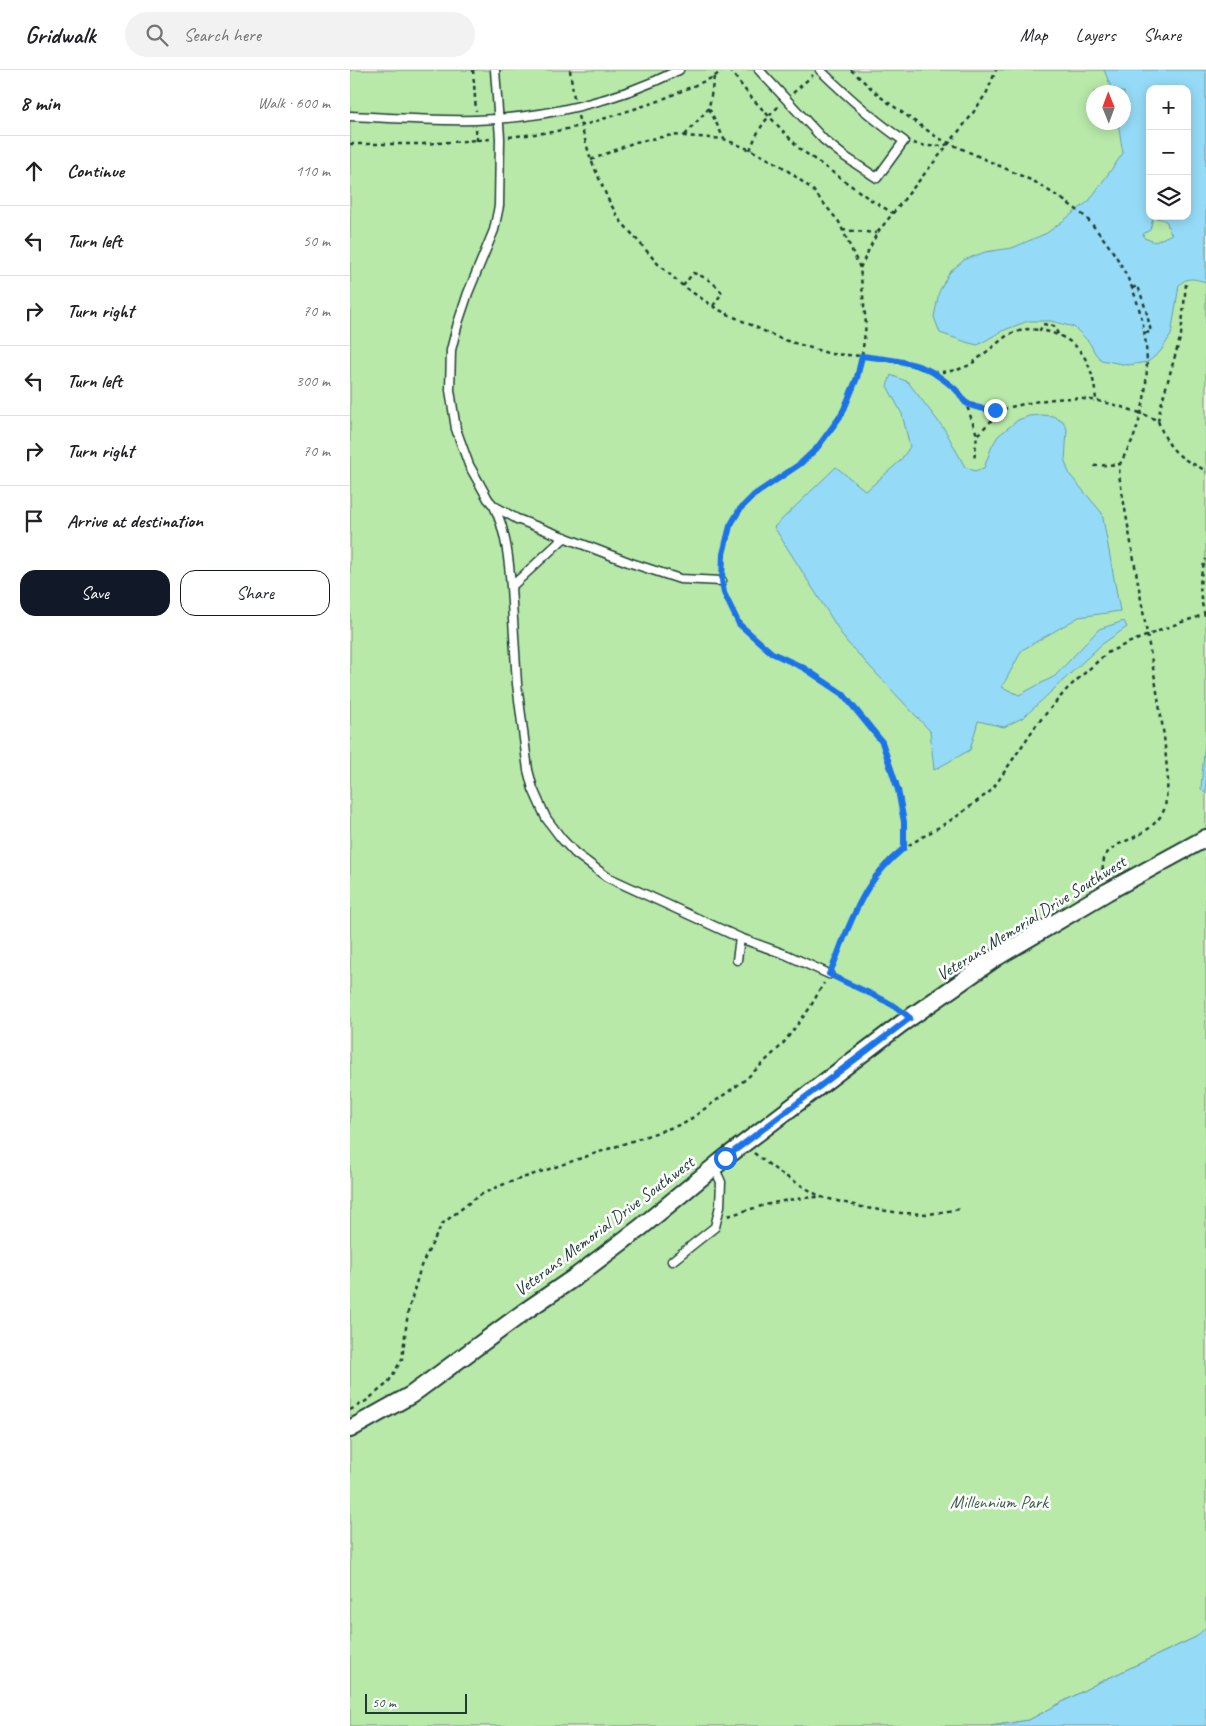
<!DOCTYPE html>
<meta charset="utf-8">
<style>
:root{--surface:#fff;--page:#f2f2f2;--text:#202124;--muted:#757577;--line:#e0e0e0;--accent:#111827}
body{margin:0;font-family:Caveat,sans-serif;background:var(--page);color:var(--text)}
.controls{position:absolute;right:15px;top:15px;display:grid;overflow:hidden;border-radius:10px;box-shadow:0 2px 12px #0003}
.controls button{width:45px;height:45px;display:grid;place-items:center;padding:0;border:0;border-bottom:1px solid var(--line);background:var(--surface);color:var(--text);font:25px sans-serif}
.compass{position:absolute;left:736px;top:15px;width:45px;height:45px;border-radius:50%;background:var(--surface);box-shadow:0 2px 12px #0003;rotate:359deg}
.scale{position:absolute;left:15px;bottom:12px;width:102px;box-sizing:border-box;padding-left:5px;border:2px solid #1f3d34;border-top:0;font-size:14px;line-height:18px;white-space:nowrap;color:#1f3d34;-webkit-text-stroke:4px #fff;paint-order:stroke}
.stop{position:absolute;width:15px;height:15px;margin:-11px;border:4px solid #1a73e8;border-radius:50%;background:#fff}
.stop.end{background:#1a73e8;border-color:#fff;box-shadow:0 1px 5px #0008}
.list{margin:0;padding:0;list-style:none}
h2{display:flex;justify-content:space-between;align-items:center;height:65px;margin:0;padding:0 20px;font-size:21px}
h2 small{font-size:16px;font-weight:400;color:var(--muted)}
.list li{display:grid;grid-template-columns:32px 1fr auto;gap:15px;align-items:center;box-sizing:border-box;height:70px;padding:0 20px;border-top:1px solid var(--line)}
.list b{display:block;font-size:19px;white-space:nowrap}
.list em{font-size:16px;font-style:normal;color:var(--muted)}
.actions{display:flex;gap:10px;padding:15px 20px}
.actions a{flex:1;padding:11px 0;border:1px solid var(--accent);border-radius:15px;text-align:center;font-size:18px;color:var(--accent)}
.actions .main{background:var(--accent);color:#fff}
.icon{flex:none;width:28px;height:28px;fill:none;stroke:currentColor;stroke-width:2;stroke-linecap:round;stroke-linejoin:round}
.map{position:relative;flex:none;width:856px;height:1656px;overflow:hidden}
header{display:flex;align-items:center;gap:30px;box-sizing:border-box;height:70px;padding:0 25px;background:var(--surface);border-bottom:1px solid var(--line)}
header strong{font-size:24px}
nav{display:flex;gap:28px;margin-inline-start:auto;font-size:18px}
.search{width:350px;height:45px;background:var(--page);display:flex;align-items:center;gap:12px;box-sizing:border-box;padding:0 18px;border-radius:28px;color:var(--muted);font-size:19px}
main{display:flex}
aside{flex:1;background:var(--surface)}
.map>svg:first-child{display:block}
.green{fill:#b8e9a9;stroke:#6c936e;fill-rule:evenodd}
.water{fill:#95dbf7;stroke:#669ca9;fill-rule:evenodd}
.lines{fill:none;stroke-linecap:round;stroke-linejoin:round}
.lane-casing{stroke:#1f3d34;stroke-width:11}
.street-casing{stroke:#1f3d34;stroke-width:20}
.path{stroke:#1f3d34;stroke-width:2.5;stroke-dasharray:4 4;stroke-linecap:butt}
.lane{stroke:#fff;stroke-width:8}
.street{stroke:#fff;stroke-width:16}
.path-bridge{stroke:#1f3d34;stroke-width:2.5;stroke-dasharray:4 4;stroke-linecap:butt}
.route{stroke:#1a73e8;stroke-width:6}
.labels{text-anchor:middle;dominant-baseline:central;stroke-width:5;stroke-linejoin:round;paint-order:stroke}
.street-label{font-size:18px;fill:#1f3d34;stroke:#fff}
.park-label{font-size:18px;fill:#3e5f4b;stroke:#fff}
</style>
<header>
<strong>Gridwalk</strong>
<div class="search"><svg class="icon" aria-label="search" viewBox="0 0 24 24"><circle cx="10" cy="10" r="6"/><path d="M15 15l6 6"/></svg>Search here</div>
<nav><a>Map</a><a>Layers</a><a>Share</a></nav>
</header>
<main>
<aside>
<h2>8 min<small>Walk · 600 m</small></h2>
<ul class="list">
<li><svg class="icon" aria-label="ahead" viewBox="0 0 24 24"><path d="M12 20V5M6 11l6-6 6 6"/></svg><div><b>Continue</b></div><em>110 m</em></li>
<li><svg class="icon" aria-label="left" viewBox="0 0 24 24"><path d="M17 20v-9H6M10 6l-5 5 5 5"/></svg><div><b>Turn left</b></div><em>50 m</em></li>
<li><svg class="icon" aria-label="right" viewBox="0 0 24 24"><path d="M7 20v-9h11M14 6l5 5-5 5"/></svg><div><b>Turn right</b></div><em>70 m</em></li>
<li><svg class="icon" aria-label="left" viewBox="0 0 24 24"><path d="M17 20v-9H6M10 6l-5 5 5 5"/></svg><div><b>Turn left</b></div><em>300 m</em></li>
<li><svg class="icon" aria-label="right" viewBox="0 0 24 24"><path d="M7 20v-9h11M14 6l5 5-5 5"/></svg><div><b>Turn right</b></div><em>70 m</em></li>
<li><svg class="icon" aria-label="arrive" viewBox="0 0 24 24"><path d="M6 21V4h12l-3 4 3 4H6"/></svg><div><b>Arrive at destination</b></div></li>
</ul>
<div class="actions"><a class="main">Save</a><a>Share</a></div>
</aside>
<div class="map">
<svg width="856" height="1656" viewBox="0 0 856 1656">
<rect width="100%" height="100%" fill="#f9edeb"/>
<filter id="ink" filterUnits="userSpaceOnUse"><feTurbulence type="fractalNoise" baseFrequency=".02" numOctaves="2"/><feDisplacementMap in="SourceGraphic" scale="10" xChannelSelector="R" yChannelSelector="G"/><feConvolveMatrix kernelMatrix="1 2 1 2 8 2 1 2 1" color-interpolation-filters="sRGB"/></filter>
<g filter="url(#ink)">
<path class="green" d="M0 0H856V1557L846 1567 746 1614 679 1650 641 1656H0ZM800 19H837V146H800ZM744 22H774V52H744Z"/>
<path class="water" d="M754 0H856V212C845 209 838 206 829 215L821 265 810 282 798 292 778 295 751 290 745 283 739 272 724 257 701 251H678L652 261 628 275 619 273 590 263 584 247 589 222 599 203 614 190 635 182 662 178 697 163 739 131 773 83 768 53 774 52V22H763ZM800 19H837V146H800ZM803 148 812 149 817 152 819 161 822 164 805 172 794 168 793 164 800 160Z
M541 305 558 312 595 360 615 397 625 401 634 398 642 376 648 366 668 350 679 346 691 345 703 346 713 351 717 359 715 392 720 405 752 443 770 541 729 547 672 580 652 617 669 625 705 606 749 559 774 551 777 557 751 575 674 647 654 657 628 651 620 680 584 700 580 661 496 571 424 457 486 397 516 421 550 391 560 377 552 344 537 316Z
M855 670H856V724L851 719Z
M856 1557V1656H641L679 1650 746 1614 846 1567Z"/>
<g class="lines">
<defs>
<path id="lane" d="M145 0 150 68 149 136 144 160 118 223 108 253 101 280 100 320 106 359 119 395 138 429 144 436 167 449 281 493 330 509 372 511
M409 0 474 70 494 86 527 108 554 71C523 50 497 26 470 0
M0 46C42 48 84 51 126 50 195 48 267 31 329 0
M144 436C156 461 159 490 161 517L215 467
M161 517 167 614 178 700 183 719 196 748 211 768 225 783 257 807 390 868 437 885 479 904
M387 890 390 868
M322 1191 365 1157 370 1136 371 1112 364 1097"/>
<path id="street" d="M0 1359 61 1325 174 1242 228 1205 290 1158 375 1088 551 954 647 887 757 822 856 768"/>
</defs>
<use href="#lane" class="lane-casing"/>
<use href="#street" class="street-casing"/>
<path class="path" d="M123 0 126 41
M220 0 224 28
M380 0 399 25 450 79 521 130 543 143
M501 0 532 28 588 68 685 112 712 129
M364 7 359 38 374 69
M443 23 463 5
M228 46 241 90 258 129 269 149 308 194 333 216 367 239 431 269 481 284 512 286C504 320 490 351 467 378 459 387 448 395 438 402 395 432 374 444 373 501
M126 59 127 71
M335 65 359 38
M159 67 202 62 231 56 306 32 364 7 372 0
M563 73C576 77 586 77 599 74
M0 74H74L141 69
M400 80C408 60 414 50 430 35
M241 90 285 72 322 65 374 69 403 81 430 95 462 119 489 152 510 198 516 254 512 286 545 290 571 298 584 303 602 316 610 324 617 336 627 365 624 391
M492 160 527 163
M510 198 527 163 621 46 637 22 646 0
M333 216 343 203C356 207 365 213 372 223L363 236
M782 218 788 216 796 240 801 262 795 263
M708 264 704 256 693 254 690 260C730 267 743 292 746 330
M584 303 607 300 620 295 659 264 677 259 690 260
M614 331 631 338 653 339 627 365
M653 339C700 327 728 323 775 338 787 342 798 345 808 351L811 335 831 265 836 214
M808 351C815 370 822 382 839 392 845 395 851 397 856 402
M744 396 770 394
M374 522 389 554 422 583 454 598 493 624 532 672 549 720 554 752V777
M855 545C849 526 848 507 856 489
M751 808 754 789 757 783 767 775 789 765 801 757 811 746 815 738 818 711 814 666 805 609 769 405 770 394 783 369
M483 895 506 839 525 806 539 790 554 778 606 747 642 720 687 654 718 618 757 583 778 573 829 553 856 544
M487 908 549 939
M404 1083 430 1103 471 1127 516 1138 551 1143 579 1144 610 1139
M378 1146C411 1136 434 1128 470 1127
M0 1340 16 1331 38 1313 52 1289 58 1242 71 1196 92 1154 128 1126 149 1116 335 1053 396 1009 432 975 459 939 474 913"/>
<use href="#lane" class="lane"/>
<use href="#street" class="street"/>
<path class="path-bridge" d="M712 129C717 133 722 136 727 140 735 146 742 154 748 162 797 219 810 299 783 369"/>
</g>
</g>
<g class="lines" filter="url(#ink)">
<path class="route" d="M375 1088 560 948C537 927 506 919 479 904 485 893 489 880 494 868 510 829 521 805 554 778V752L548 720 532 672 493 624 454 598 422 583 389 554 374 523 372 510 373 484 380 456 390 439 404 425 450 394 467 378 492 344 507 308 512 286C534 289 565 291 584 303 592 309 602 315 608 322 611 325 612 329 615 332 623 338 635 339 645 340"/>
</g>
<g class="labels">
<g class="street-label">
<text transform="translate(681 848) rotate(-32)">Veterans Memorial Drive Southwest</text>
<text transform="translate(254 1156) rotate(-37)">Veterans Memorial Drive Southwest</text>
</g>
<g class="park-label">
<text x="649" y="1432">Millennium Park</text>
</g>
</g>
</svg>
<div class="controls">
<button>+</button>
<button>−</button>
<button><svg class="icon" aria-label="layers" viewBox="0 0 24 24"><path d="M12 4l9 5-9 5-9-5zM3 14l9 5 9-5"/></svg></button>
</div>
<svg class="compass" viewBox="-18 -18 36 36"><path d="M0-13l5 13h-10z" fill="#e53935"/><path d="M0 13l5-13h-10z" fill="#757577"/></svg>
<div class="scale">50 m</div>
<div class="stop" style="left:375px;top:1088px"></div>
<div class="stop end" style="left:645px;top:340px"></div>
</div>
</main>
